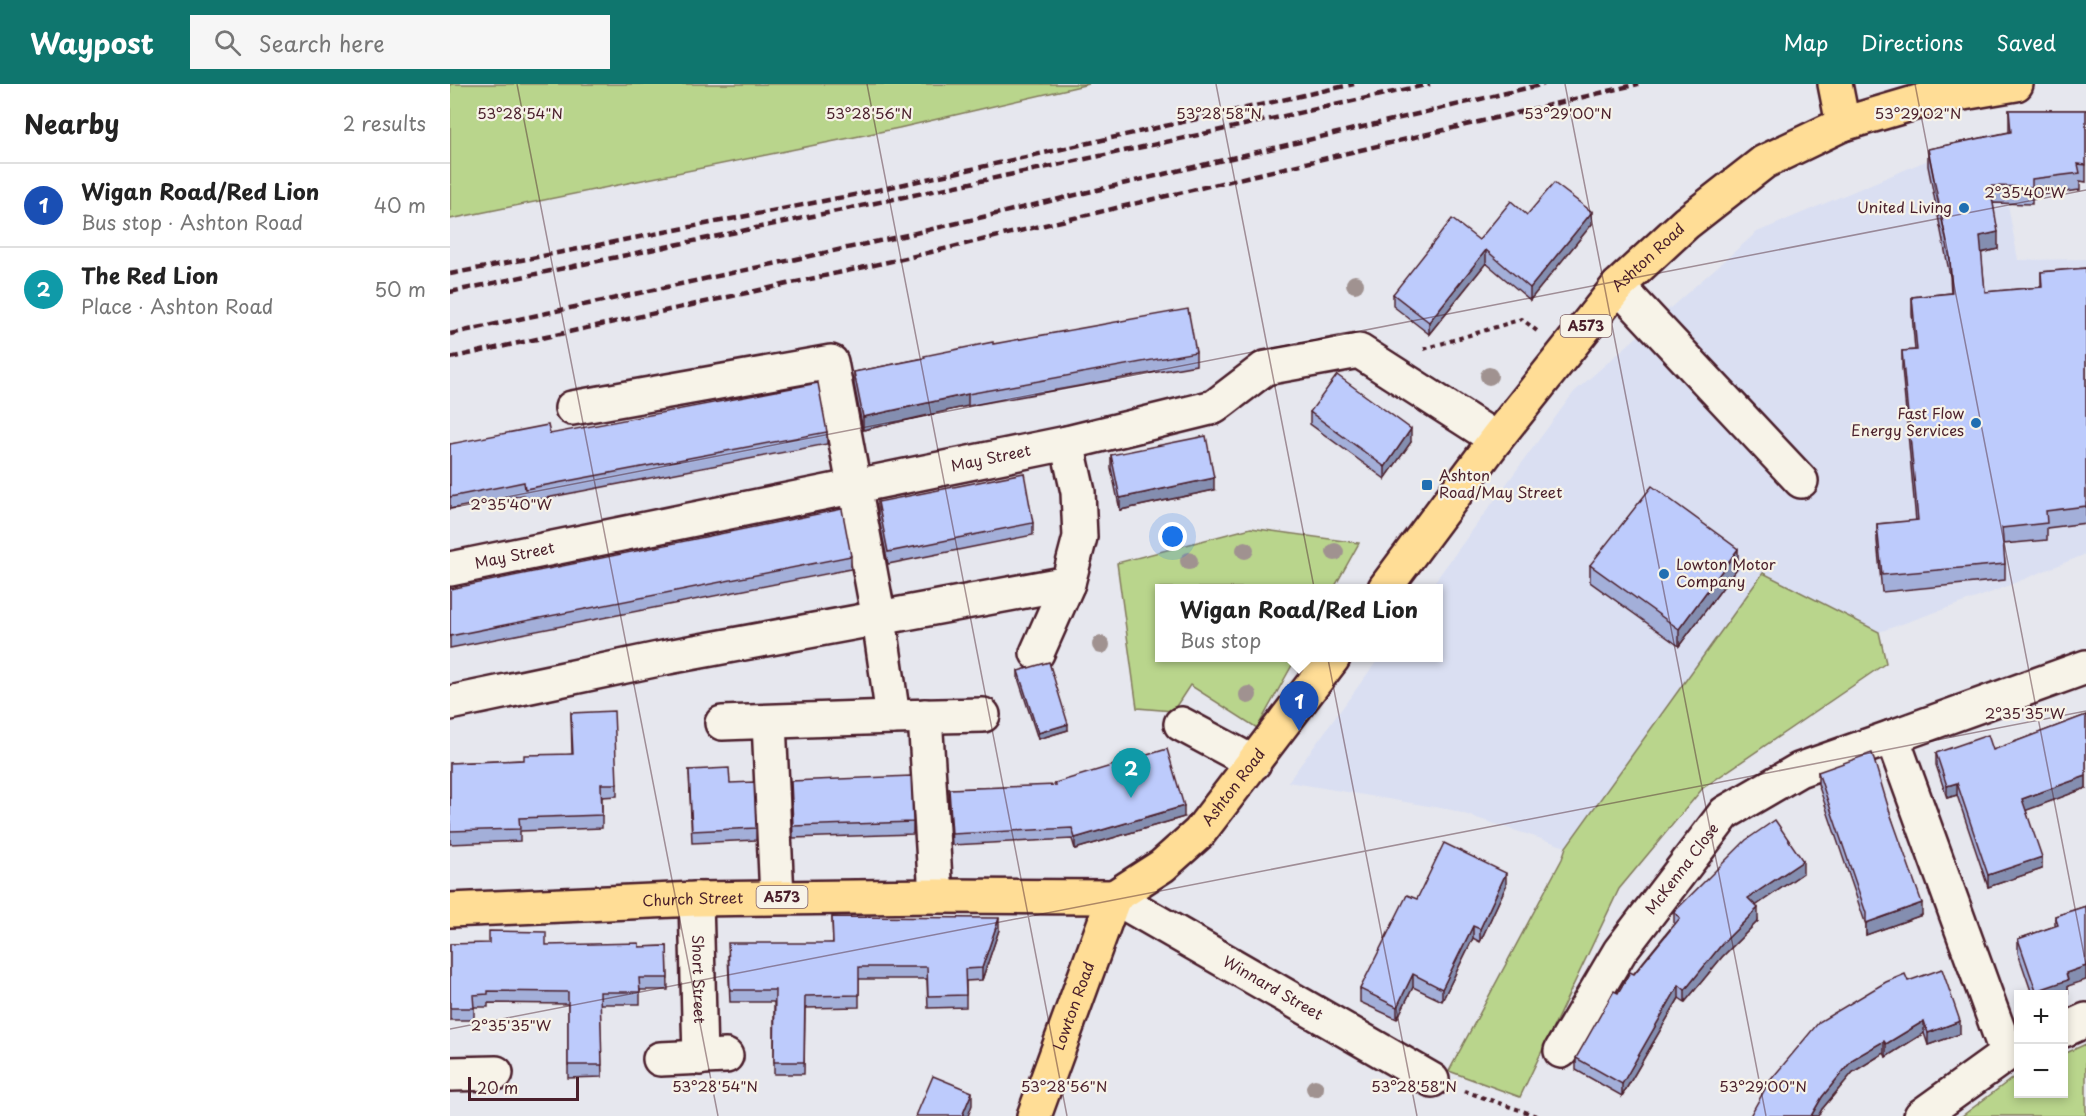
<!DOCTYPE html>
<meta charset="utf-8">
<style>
:root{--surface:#fff;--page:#f6f6f6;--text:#222;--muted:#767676;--line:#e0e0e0;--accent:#0f766e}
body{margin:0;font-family:"Playpen Sans",sans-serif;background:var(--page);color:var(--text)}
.controls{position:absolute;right:18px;bottom:18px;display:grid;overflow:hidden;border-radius:0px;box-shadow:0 3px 9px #0003}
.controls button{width:54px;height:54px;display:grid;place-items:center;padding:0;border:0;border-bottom:2px solid var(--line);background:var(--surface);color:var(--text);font:30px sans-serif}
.scale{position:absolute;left:18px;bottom:15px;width:111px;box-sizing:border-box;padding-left:6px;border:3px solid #4a1f2b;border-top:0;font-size:16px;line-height:21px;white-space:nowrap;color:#4a1f2b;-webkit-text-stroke:4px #f7f3e8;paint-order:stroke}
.you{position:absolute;left:723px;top:453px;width:21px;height:21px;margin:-15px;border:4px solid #fff;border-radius:50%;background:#1a73e8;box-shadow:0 0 0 9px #1a73e833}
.badge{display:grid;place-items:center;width:39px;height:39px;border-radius:50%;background:var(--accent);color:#fff;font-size:20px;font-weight:700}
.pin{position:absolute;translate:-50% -50px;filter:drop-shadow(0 2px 3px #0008)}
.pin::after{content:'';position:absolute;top:32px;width:21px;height:18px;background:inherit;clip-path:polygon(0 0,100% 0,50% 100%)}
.popup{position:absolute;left:705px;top:500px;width:288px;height:78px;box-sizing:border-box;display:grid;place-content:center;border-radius:0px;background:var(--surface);filter:drop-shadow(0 2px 4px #0005);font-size:20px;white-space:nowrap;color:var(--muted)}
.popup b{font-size:22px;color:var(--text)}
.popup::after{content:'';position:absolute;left:50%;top:100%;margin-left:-12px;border:12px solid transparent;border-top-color:var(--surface)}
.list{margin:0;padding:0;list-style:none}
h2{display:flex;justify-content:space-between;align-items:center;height:78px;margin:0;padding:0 24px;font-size:26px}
h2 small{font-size:20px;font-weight:400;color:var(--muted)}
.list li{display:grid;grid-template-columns:39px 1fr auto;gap:18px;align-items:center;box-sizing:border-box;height:84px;padding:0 24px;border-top:2px solid var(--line)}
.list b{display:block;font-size:22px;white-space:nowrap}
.list p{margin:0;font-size:20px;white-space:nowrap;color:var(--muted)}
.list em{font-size:20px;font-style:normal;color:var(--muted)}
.icon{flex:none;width:33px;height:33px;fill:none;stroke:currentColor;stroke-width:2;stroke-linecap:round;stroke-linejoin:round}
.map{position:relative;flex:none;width:1636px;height:1032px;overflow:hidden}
header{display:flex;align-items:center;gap:36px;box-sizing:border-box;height:84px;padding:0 30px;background:var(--accent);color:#fff}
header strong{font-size:28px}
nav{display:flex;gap:33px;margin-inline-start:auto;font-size:21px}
.search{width:420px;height:54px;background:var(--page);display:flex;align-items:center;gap:15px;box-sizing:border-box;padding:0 21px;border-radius:0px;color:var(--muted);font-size:22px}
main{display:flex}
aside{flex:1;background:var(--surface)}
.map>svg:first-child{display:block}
</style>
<header>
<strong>Waypost</strong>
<div class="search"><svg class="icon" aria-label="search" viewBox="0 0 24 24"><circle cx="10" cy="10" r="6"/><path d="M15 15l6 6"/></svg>Search here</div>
<nav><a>Map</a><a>Directions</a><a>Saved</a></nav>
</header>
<main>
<aside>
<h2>Nearby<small>2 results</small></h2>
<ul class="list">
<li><span class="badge" style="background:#1a4fb4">1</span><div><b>Wigan Road/Red Lion</b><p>Bus stop · Ashton Road</p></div><em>40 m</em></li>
<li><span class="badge" style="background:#0f9aa8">2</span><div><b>The Red Lion</b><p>Place · Ashton Road</p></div><em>50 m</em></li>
</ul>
</aside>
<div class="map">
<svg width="1636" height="1032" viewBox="0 0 1636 1032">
<rect width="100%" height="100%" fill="#e6e7ee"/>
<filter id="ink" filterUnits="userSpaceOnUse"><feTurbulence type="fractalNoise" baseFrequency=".0167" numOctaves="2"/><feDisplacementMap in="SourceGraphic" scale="12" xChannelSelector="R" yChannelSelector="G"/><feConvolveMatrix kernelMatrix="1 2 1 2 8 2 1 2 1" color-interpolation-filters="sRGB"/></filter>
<g filter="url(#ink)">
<polygon fill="#dadff2" points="1545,48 1568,176 1636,175 1636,470 1540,509 1429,548 1313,489 1116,763 1002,726 838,698 929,574 988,574 988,504 980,504 1124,308 1307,148"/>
<g fill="#b9d58c" stroke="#827a5c" stroke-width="1.5">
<polygon points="0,0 639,0 449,44 0,135"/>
<polygon points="801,444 909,459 884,504 710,504 710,574 846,574 807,644 740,601 723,627 687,624 667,479"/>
<polygon points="1313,489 1429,548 1436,579 1253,704 1169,805 1070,1013 999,987 1112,775 1116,763"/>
<polygon points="1636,960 1636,1032 1512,1032 1568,990 1568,1010 1614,1010 1614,970"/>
</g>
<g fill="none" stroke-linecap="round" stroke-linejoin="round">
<defs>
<g id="minor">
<polyline points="1168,202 1351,397"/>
<polyline points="122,324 381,278 429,535 443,633 533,631"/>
<path id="s1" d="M0,485l617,-126 147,-36 51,-39 94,-17 137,88"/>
<polyline points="587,569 618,499"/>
<polyline points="0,619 218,573 618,499 630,453 628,408 617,359"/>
<polyline points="475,632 486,812"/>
<polyline points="319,638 327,813"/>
<polyline points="272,639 443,633"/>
<polyline points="731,640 804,679"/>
<polyline points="1442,653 1636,583"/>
<path id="s2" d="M664,813l318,183"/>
<path id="s3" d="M246,815l4,159"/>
<polyline points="1614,946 1636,936"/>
<path id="s4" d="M1111,967l59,-100 105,-138 74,-43 93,-33 115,317"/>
<polyline points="210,975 276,972"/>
<polyline points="0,990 46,989"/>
<polyline points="1471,1032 1557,970 1568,965"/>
</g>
<g id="major">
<polyline points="1385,0 1393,40"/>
<path id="s5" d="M935,504l111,-149 122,-153 68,-63 78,-61 79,-38 85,-25 88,-15"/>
<path id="s6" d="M664,813l48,-31 37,-33 134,-175"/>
<path id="s7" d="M0,826l246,-11 240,-3 178,1"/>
<path id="s8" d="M584,1032l80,-219"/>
</g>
</defs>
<use href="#minor" stroke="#4a1f2b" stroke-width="38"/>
<use href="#major" stroke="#4a1f2b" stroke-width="38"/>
<g stroke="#4a1f2b" stroke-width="4" stroke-dasharray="4.5 4.5" stroke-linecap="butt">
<polyline points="974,265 1072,235 1087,247"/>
<polyline points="1014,1007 1087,1032"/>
</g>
<use href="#minor" stroke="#f7f3e8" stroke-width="33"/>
<use href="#major" stroke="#ffdd96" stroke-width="33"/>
<g stroke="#4a1f2b" stroke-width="4.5" stroke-dasharray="9 4.5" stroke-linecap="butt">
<polyline points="0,190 414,109 904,0"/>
<polyline points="0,208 707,60 980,0"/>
<polyline points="0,250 457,151 1094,0"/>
<polyline points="0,274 456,174 1188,0"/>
</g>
</g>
<g fill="#a09290">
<circle cx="905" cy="200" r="9"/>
<circle cx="1039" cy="292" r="9"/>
<circle cx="795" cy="466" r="9"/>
<circle cx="885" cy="468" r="9"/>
<circle cx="739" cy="477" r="9"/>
<circle cx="651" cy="561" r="9"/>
<circle cx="798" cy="611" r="9"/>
<circle cx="865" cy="1004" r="9"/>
</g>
<g fill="#a3afd9" stroke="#4a1f2b" stroke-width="1.5">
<polygon points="1559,26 1636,26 1636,98 1630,97 1630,106 1582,112 1582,120 1543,119 1548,165 1531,169 1535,208 1591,203 1591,188 1636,184 1636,439 1597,444 1597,456 1553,460 1555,480 1555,496 1432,508 1427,457 1427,440 1466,437 1452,284 1452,267 1465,266 1462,230 1462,213 1501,209 1500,192 1478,82 1478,65 1559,48"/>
<polygon points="1077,131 1142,140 1080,216 1036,179 979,250 943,222 943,210 1029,156"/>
<polygon points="543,260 746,268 746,281 518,322 413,346 404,300 404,288"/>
<polygon points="860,328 961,358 935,395 860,340"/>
<polygon points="377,348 377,360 75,418 74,411 0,425 0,360 100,350"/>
<polygon points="661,371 764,406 670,426 661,384"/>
<polygon points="428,418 583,439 583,451 438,480 428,430"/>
<polygon points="401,472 401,485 0,564 0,505"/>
<polygon points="1140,481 1288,483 1229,562 1140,498"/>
<polygon points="568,587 618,646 588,655 568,594"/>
<polygon points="121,629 167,700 167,712 152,713 152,744 70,747 70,757 0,760 0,679 74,676 122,670"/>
<polygon points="1636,631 1636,704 1576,726 1592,785 1538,803 1507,711 1497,714 1486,681 1486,669 1543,666"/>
<polygon points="239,686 280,699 306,744 306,756 242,759"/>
<polygon points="1368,688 1440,729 1472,831 1416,851 1416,841 1368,700"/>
<polygon points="341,697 463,738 463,750 343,754"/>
<polygon points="605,699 734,733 625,765 622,755 502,761 499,705 605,702"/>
<polygon points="1353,789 1305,822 1308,837 1272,873 1235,918 1229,914 1172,1012 1126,986 1126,974 1168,909 1224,840 1224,828"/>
<polygon points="1056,802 1030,858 1023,854 992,917 963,903 947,935 910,918 910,905 967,815"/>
<polygon points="1636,822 1618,902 1618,909 1614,911 1582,910 1568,869 1568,855 1605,842 1605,832"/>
<polygon points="382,833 549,846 532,896 516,897 516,923 478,924 477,895 409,895 409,923 355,924 354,990 324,990 324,918 280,918 278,871 383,859"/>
<polygon points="0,860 189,863 217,862 218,906 190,906 190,920 150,920 152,993 118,994 118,920 38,919 38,923 24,923 24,936 0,936"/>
<polygon points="1458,897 1510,950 1478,961 1474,949 1436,973 1434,969 1403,988 1372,1025 1368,1032 1300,1032"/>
</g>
<g fill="#848eb0" stroke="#4a1f2b" stroke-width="1.5">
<polygon points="1142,128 1142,140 1080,216 1080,204"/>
<polygon points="1548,148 1548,165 1530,169 1530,152"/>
<polygon points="1036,166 1036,179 979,250 979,238"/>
<polygon points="518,310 518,322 413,346 413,333"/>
<polygon points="961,345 961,358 935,395 935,383"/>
<polygon points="764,394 764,406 670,426 670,414"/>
<polygon points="1288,465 1288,483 1229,562 1229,545"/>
<polygon points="618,640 618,646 588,655 588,649"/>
<polygon points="1636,692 1636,704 1572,728 1572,715"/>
<polygon points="1507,699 1507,711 1497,714 1497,702"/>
<polygon points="734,722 734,733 625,765 625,754"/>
<polygon points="1592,773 1592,785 1538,803 1538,791"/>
<polygon points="1353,777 1353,789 1298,827 1298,814"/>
<polygon points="1056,789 1056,802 1030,858 1030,845"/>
<polygon points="1472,819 1472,831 1416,851 1416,839"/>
<polygon points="1308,824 1308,837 1272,873 1235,918 1235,906 1272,860"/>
<polygon points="549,834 549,846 532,896 532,884"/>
<polygon points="1023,842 1023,854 992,917 992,905"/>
<polygon points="1636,882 1636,896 1618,902 1618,909 1614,911 1586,910 1586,907 1616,889"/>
<polygon points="963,890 963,903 947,935 947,923"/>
<polygon points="1229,901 1229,914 1172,1012 1172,1000"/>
<polygon points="1474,937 1474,949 1436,973 1436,960"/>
<polygon points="1510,937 1510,950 1478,961 1478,949"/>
<polygon points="1434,957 1434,969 1403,988 1372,1025 1368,1032 1361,1032 1372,1013 1403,975"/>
<polygon points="522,1008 522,1021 518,1032 512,1032"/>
</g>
<g fill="#bdcbfc" stroke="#4a1f2b" stroke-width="1.5">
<polygon points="1559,26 1636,26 1636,81 1628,80 1630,89 1582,95 1582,103 1540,102 1548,148 1530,152 1535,208 1592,203 1591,188 1636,184 1636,422 1596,427 1597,439 1552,444 1555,480 1432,491 1427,440 1468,436 1452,267 1467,266 1462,213 1502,209 1500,175 1478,65 1561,48"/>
<polygon points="1104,99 1142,128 1080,204 1036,166 979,238 943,210 1002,135 1029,156 1061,117 1077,131"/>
<polygon points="738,225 746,268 518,310 413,333 404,288 475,274 474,272 543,258 543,260"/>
<polygon points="887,291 961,345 935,383 860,328"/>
<polygon points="368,299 377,348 75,405 74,398 0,413 0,360 98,341 100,350"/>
<polygon points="756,352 764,394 670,414 661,371"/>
<polygon points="574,389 583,439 438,468 428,418"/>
<polygon points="1202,402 1288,465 1229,545 1140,481"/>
<polygon points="392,425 401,472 0,552 0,505"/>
<polygon points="599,578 618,640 588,649 568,587"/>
<polygon points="164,627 167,700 151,700 152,731 69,734 70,745 0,747 0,679 74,676 74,671 123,670 121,629"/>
<polygon points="1636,631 1636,692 1572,715 1592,773 1538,791 1507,699 1497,702 1486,669 1538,651 1543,666"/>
<polygon points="717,665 734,722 625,754 622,744 502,750 499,705 606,701 605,699"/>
<polygon points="1422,669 1440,729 1472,819 1416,839 1416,829 1368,688"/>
<polygon points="279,684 280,699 304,698 306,744 242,747 239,686"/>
<polygon points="461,692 463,738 343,742 341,697"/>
<polygon points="1325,736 1353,777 1298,814 1308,824 1272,860 1235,906 1229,901 1172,1000 1126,974 1164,907 1168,909 1180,888 1184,890 1230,834 1224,828 1296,756"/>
<polygon points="994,759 1056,789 1030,845 1023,842 992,905 963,890 947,923 910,905 957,811 967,815"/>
<polygon points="1636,822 1636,882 1616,889 1618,896 1586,907 1568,855 1608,841 1605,832"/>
<polygon points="382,833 549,834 532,884 515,885 516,911 478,912 477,883 409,883 409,911 355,912 354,978 324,978 325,906 280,906 278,859 383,859"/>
<polygon points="39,847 96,848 96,861 189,859 189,863 217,862 218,894 189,894 190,908 150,908 152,981 118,981 118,908 38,907 38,910 23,911 24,924 0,924 0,860 39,859"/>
<polygon points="1492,885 1510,937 1478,949 1474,937 1436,960 1434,957 1403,975 1372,1013 1361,1032 1300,1032 1319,998 1369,938 1436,898 1455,890 1458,897"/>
<polygon points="483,992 522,1008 512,1032 466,1032"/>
</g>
</g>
<path fill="none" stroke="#4a1f2b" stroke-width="1.5" stroke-opacity="0.45" d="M67,0l201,1032M417,0l200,1032M766,0l201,1032M1115,0l201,1032M1465,0l171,881M0,424l1636,-318M0,945l1636,-318"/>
<g fill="#1f6fb2" stroke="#f7f3e8" stroke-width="2">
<circle cx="1514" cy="124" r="6"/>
<circle cx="1526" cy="339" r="6"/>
<rect x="971" y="395" width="12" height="12" rx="3"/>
<circle cx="1214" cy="490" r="6"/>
</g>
<g text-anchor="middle" stroke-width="4.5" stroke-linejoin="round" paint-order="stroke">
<g fill="#f7f3e8" stroke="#7e5f64" stroke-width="1.5">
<rect x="1110.5" y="231" width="51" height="22" rx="4.5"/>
<rect x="306.5" y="802" width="51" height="22" rx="4.5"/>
</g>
<g font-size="14" font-weight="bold" fill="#4a1f2b">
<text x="1136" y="247">A573</text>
<text x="332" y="818">A573</text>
</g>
<g font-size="15" fill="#4a1f2b" stroke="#f7f3e8" text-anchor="end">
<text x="1502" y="129">United Living</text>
<text x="1514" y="335">Fast Flow<tspan x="1514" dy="17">Energy Services</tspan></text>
<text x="989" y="397" text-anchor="start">Ashton<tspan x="989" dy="17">Road/May Street</tspan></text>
<text x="1226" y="486" text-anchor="start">Lowton Motor<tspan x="1226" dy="17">Company</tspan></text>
</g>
<g font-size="15" fill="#4a1f2b" stroke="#f7f3e8">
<text dy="5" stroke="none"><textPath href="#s5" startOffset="423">Ashton Road</textPath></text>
<text dy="5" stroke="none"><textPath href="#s1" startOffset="552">May Street</textPath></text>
<text dy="5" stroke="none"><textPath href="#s1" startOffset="66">May Street</textPath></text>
<text dy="5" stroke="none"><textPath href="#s6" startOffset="164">Ashton Road</textPath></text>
<text dy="5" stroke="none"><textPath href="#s4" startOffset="219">McKenna Close</textPath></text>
<text dy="5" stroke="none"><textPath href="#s7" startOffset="243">Church Street</textPath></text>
<text dy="5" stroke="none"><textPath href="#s3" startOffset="80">Short Street</textPath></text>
<text dy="5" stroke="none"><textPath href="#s2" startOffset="183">Winnard Street</textPath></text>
<text dy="5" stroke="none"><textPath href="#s8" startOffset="117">Lowton Road</textPath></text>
</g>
</g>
<g font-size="15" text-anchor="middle" fill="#4a1f2b" stroke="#f7f3e8" stroke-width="4.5" stroke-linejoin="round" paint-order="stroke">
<text x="70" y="35">53°28'54"N</text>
<text x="419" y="35">53°28'56"N</text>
<text x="769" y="35">53°28'58"N</text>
<text x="1118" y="35">53°29'00"N</text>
<text x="1468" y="35">53°29'02"N</text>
<text x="1575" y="114">2°35'40"W</text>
<text x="61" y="426">2°35'40"W</text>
<text x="1575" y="635">2°35'35"W</text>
<text x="61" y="947">2°35'35"W</text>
<text x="265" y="1008">53°28'54"N</text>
<text x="614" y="1008">53°28'56"N</text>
<text x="964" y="1008">53°28'58"N</text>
<text x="1313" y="1008">53°29'00"N</text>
</g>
</svg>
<div class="controls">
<button>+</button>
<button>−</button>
</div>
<div class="scale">20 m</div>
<div class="you"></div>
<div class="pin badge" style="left:849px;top:647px;background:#1a4fb4">1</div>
<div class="popup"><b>Wigan Road/Red Lion</b>Bus stop</div>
<div class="pin badge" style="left:681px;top:714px;background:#0f9aa8">2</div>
</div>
</main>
